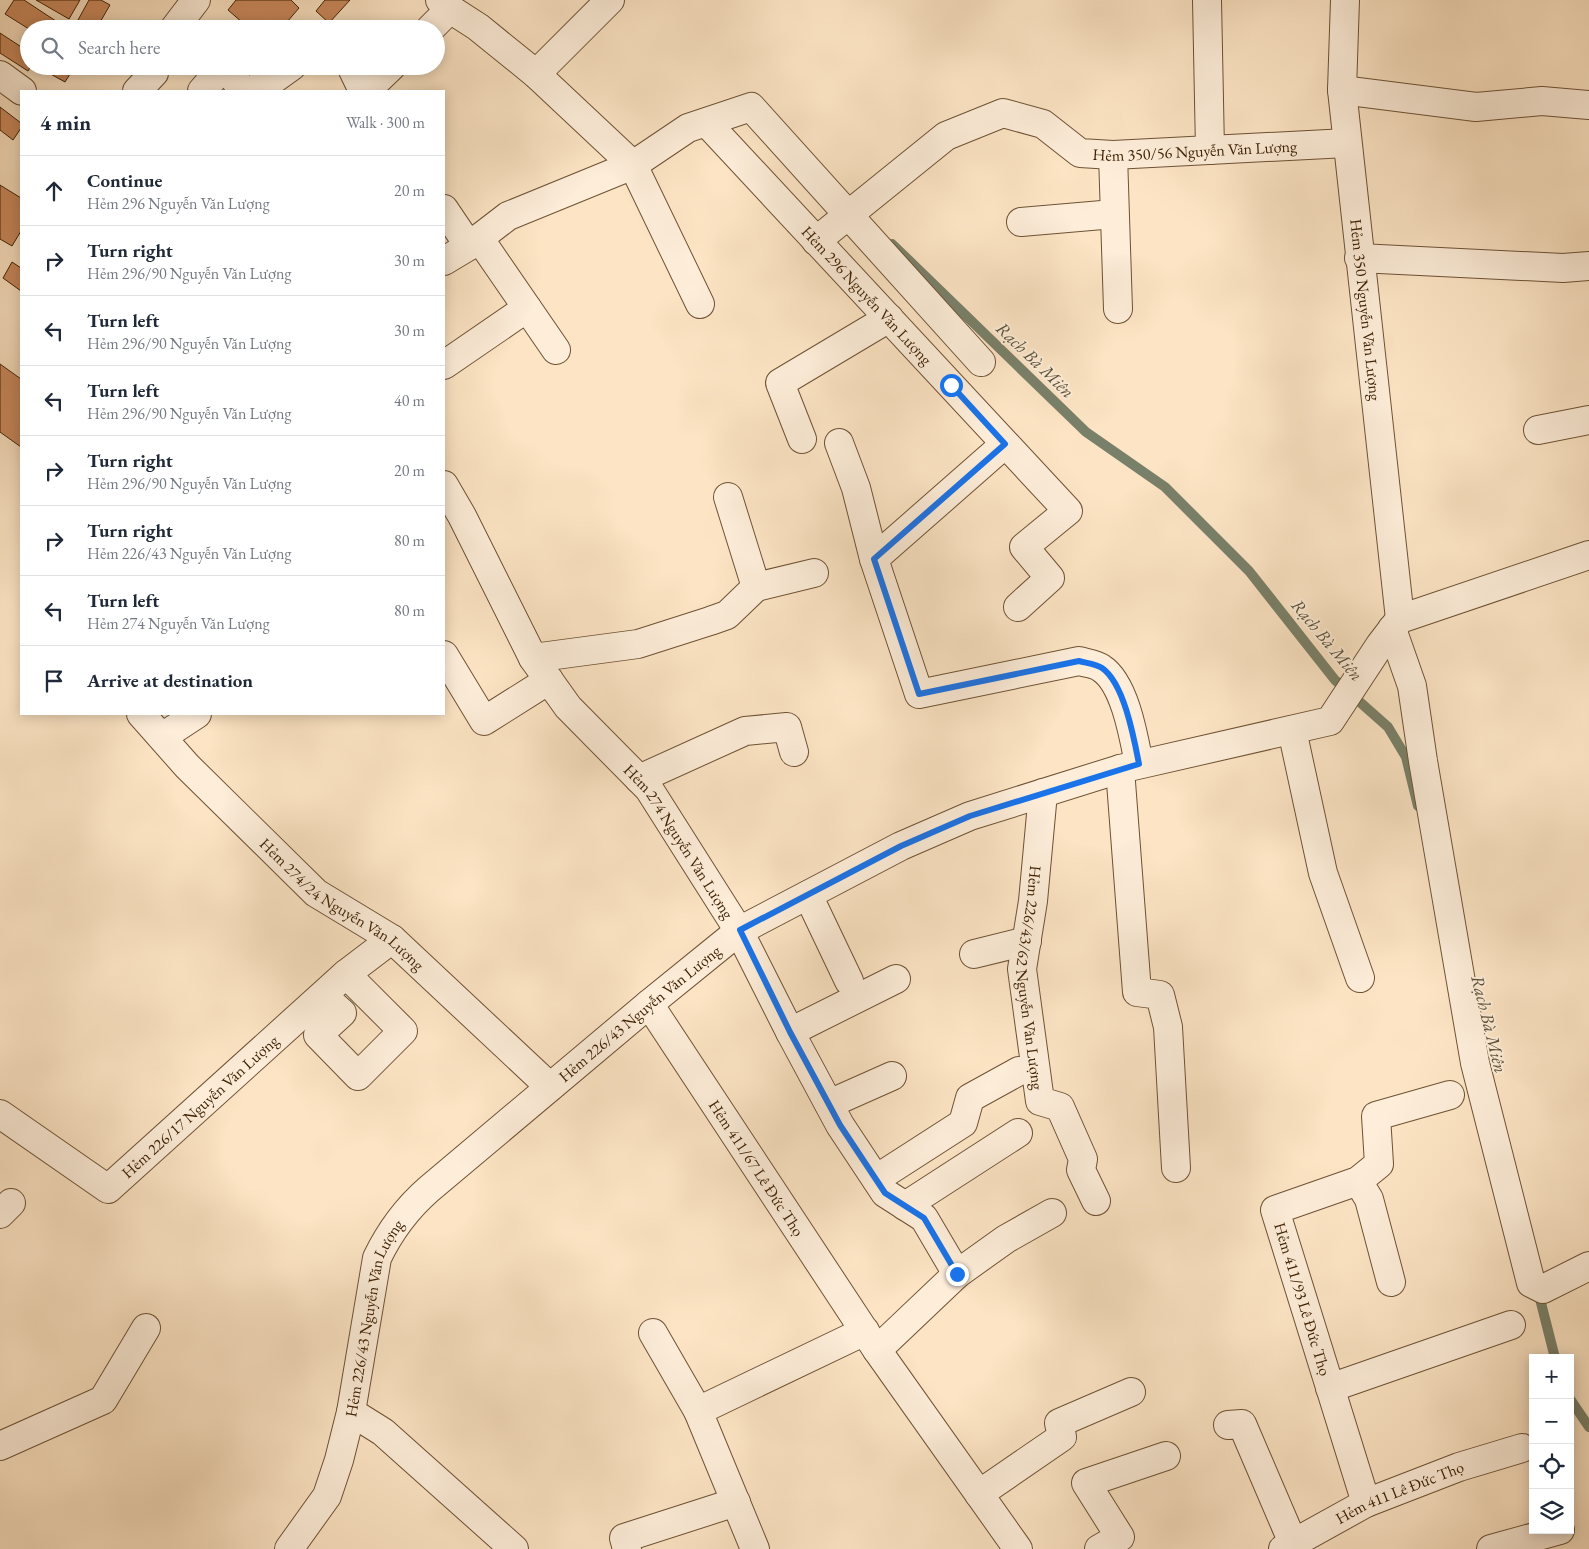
<!DOCTYPE html>
<meta charset="utf-8">
<style>
:root{--surface:#fff;--page:#f6f6f7;--text:#1f2937;--muted:#747a83;--line:#e0e1e3}
body{margin:0;font-family:"EB Garamond",serif;background:var(--page);color:var(--text)}
.controls{position:absolute;right:15px;bottom:15px;display:grid;overflow:hidden;border-radius:0px;box-shadow:0 2px 12px #0003}
.controls button{width:45px;height:45px;display:grid;place-items:center;padding:0;border:0;border-bottom:1px solid var(--line);background:var(--surface);color:var(--text);font:25px sans-serif}
.stop{position:absolute;width:15px;height:15px;margin:-11px;border:4px solid #1a73e8;border-radius:50%;background:#fff}
.stop.end{background:#1a73e8;border-color:#fff;box-shadow:0 1px 5px #0008}
.list{margin:0;padding:0;list-style:none}
h2{display:flex;justify-content:space-between;align-items:center;height:65px;margin:0;padding:0 20px;font-size:21px}
h2 small{font-size:16px;font-weight:400;color:var(--muted)}
.list li{display:grid;grid-template-columns:32px 1fr auto;gap:15px;align-items:center;box-sizing:border-box;height:70px;padding:0 20px;border-top:1px solid var(--line)}
.list b{display:block;font-size:19px;white-space:nowrap}
.list p{margin:0;font-size:16px;white-space:nowrap;color:var(--muted)}
.list em{font-size:16px;font-style:normal;color:var(--muted)}
.icon{flex:none;width:28px;height:28px;fill:none;stroke:currentColor;stroke-width:2;stroke-linecap:round;stroke-linejoin:round}
.map{position:relative;flex:none;width:1589px;height:1549px;overflow:hidden}
.search{position:absolute;background:var(--surface);box-shadow:0 2px 12px #0003;left:20px;top:20px;width:425px;height:55px;display:flex;align-items:center;gap:12px;box-sizing:border-box;padding:0 18px;border-radius:28px;color:var(--muted);font-size:19px}
.panel{position:absolute;background:var(--surface);box-shadow:0 2px 12px #0003;left:20px;top:90px;width:425px;height:625px;border-radius:0px}
.map>svg:first-child{display:block}
</style>
<div class="map">
<svg width="1589" height="1549" viewBox="0 0 1589 1549">
<rect width="100%" height="100%" fill="#fce4c4"/>
<filter id="stains"><feTurbulence type="fractalNoise" baseFrequency=".004" numOctaves="4"/><feColorMatrix values="0 0 0 0 .2 0 0 0 0 .09 0 0 0 0 .02 0 0 0 .5 -.17"/></filter>
<radialGradient id="worn" r=".72"><stop offset=".6" stop-color="#630" stop-opacity="0"/><stop offset="1" stop-color="#630" stop-opacity=".3"/></radialGradient>
<g fill="none" stroke-linecap="round" stroke-linejoin="round">
<g stroke="#798069" stroke-width="10">
<polyline points="892,244 1086,432 1165,487 1249,571 1335,680 1388,727 1406,757 1418,806"/>
<polyline points="1538,1291 1555,1358"/>
<polyline points="1570,1399 1589,1427"/>
</g>
</g>
<g fill="#cb8a5e" stroke="#3e2204">
<polygon points="14,0 24,0 68,29 29,29 5,14"/>
<polygon points="36,0 80,0 69,19"/>
<polygon points="89,0 101,0 110,5 96,29 73,29"/>
<polygon points="236,0 291,0 299,8 281,29 272,29 267,24 262,29 250,29 228,10"/>
<polygon points="325,0 350,0 329,23 316,11"/>
<polygon points="0,33 29,52 29,66 31,66 28,71 0,53"/>
<polygon points="51,66 75,66 65,82 47,72"/>
<polygon points="0,107 21,123 21,128 13,140 0,130"/>
<polygon points="0,185 21,198 21,231 12,246 0,239"/>
<polygon points="12,262 21,268 21,291 3,278"/>
<polygon points="0,364 21,379 21,447 0,432"/>
</g>
<g fill="none" stroke-linecap="round" stroke-linejoin="round">
<defs>
<g id="minor">
<polyline points="440,0 450,9 478,27 536,74 633,165 688,128 751,107 981,362"/>
<polyline points="1207,0 1210,150"/>
<path id="s1" d="M1345,0l-3,90 58,529"/>
<polyline points="174,29 196,0"/>
<polyline points="430,29 450,9"/>
<polyline points="351,66 363,91"/>
<polyline points="536,74 610,0"/>
<polyline points="0,75 22,91"/>
<polyline points="1342,90 1476,107 1542,101 1589,105"/>
<polyline points="137,91 154,73 153,66"/>
<polyline points="202,91 221,69 229,71 240,87 249,91 271,81 292,66"/>
<polyline points="366,91 392,66"/>
<path id="s2" d="M707,123l361,388 -44,36 26,31 -32,29"/>
<polyline points="1113,155 1118,309"/>
<polyline points="444,209 469,246"/>
<polyline points="1021,222 1114,214"/>
<polyline points="479,238 556,350"/>
<path id="s3" d="M816,241l130,-105 57,-23 40,11 37,29 33,2 234,-12"/>
<polyline points="1359,258 1563,268 1589,266"/>
<polyline points="444,261 469,246 508,216 633,165 700,304"/>
<polyline points="444,365 527,308"/>
<polyline points="1538,430 1589,420"/>
<polyline points="802,439 780,383 889,318"/>
<polyline points="839,443 856,488 874,559"/>
<path d="M1005,444l-131,115 45,135 160,-33c7,2 17,3 22,7 24,15 33,70 38,96"/>
<path id="s4" d="M444,485l18,31 71,142 35,49 81,82 90,142 51,101 50,93 45,68 39,25 33,56"/>
<polyline points="756,587 814,573"/>
<polyline points="1392,629 1412,686 1423,761 1475,1063 1531,1283 1543,1289 1589,1266"/>
<polyline points="444,655 484,721 549,680"/>
<polyline points="533,658 638,644 710,621 727,615 756,587 728,497"/>
<path id="s5" d="M141,714l46,52 129,127 76,46 158,148"/>
<polyline points="1292,730 1323,873 1360,978"/>
<polyline points="162,737 197,714"/>
<polyline points="1120,769 1137,992 1160,995 1168,1027 1176,1168"/>
<polyline points="639,779 745,731 787,727 794,752"/>
<path id="s6" d="M1043,793l-10,108 -11,68 18,132 20,6 23,52 -2,11 15,31"/>
<polyline points="808,895 849,981"/>
<polyline points="974,954 1027,941"/>
<polyline points="323,996 342,1013 318,1035 358,1076 403,1031 346,974"/>
<path id="s7" d="M649,1004l228,346 141,199"/>
<polyline points="790,1032 896,979"/>
<polyline points="829,1104 892,1076"/>
<path id="s8" d="M0,1114l108,75 238,-215 46,-35"/>
<polyline points="876,1179 963,1123 970,1098 1019,1071"/>
<polyline points="1358,1181 1369,1199 1391,1282"/>
<polyline points="905,1206 1018,1133"/>
<polyline points="0,1214 11,1203"/>
<polyline points="653,1333 698,1411 755,1549"/>
<polyline points="877,1350 957,1274 1006,1239 1052,1213"/>
<polyline points="1330,1388 1511,1325"/>
<polyline points="698,1411 865,1331"/>
<polyline points="351,1412 383,1432 514,1549"/>
<polyline points="1228,1425 1242,1424 1293,1543"/>
<polyline points="0,1446 103,1400 146,1328"/>
<polyline points="979,1494 1062,1437 1059,1423 1131,1392"/>
<polyline points="1366,1503 1275,1210 1358,1181 1379,1164 1376,1116 1450,1095"/>
<path id="s9" d="M289,1549l38,-53 12,-36 12,-48 26,-154c13,-27 29,-49 52,-69l220,-185 90,-73 162,-85 69,-30 150,-47 210,-48 50,-76 20,-26 189,-64"/>
<polyline points="627,1549 624,1538 736,1502"/>
<polyline points="1099,1549 1120,1537 1086,1483 1166,1456"/>
<path id="s10" d="M1283,1549l83,-46 93,-36 63,-19"/>
<polyline points="1491,1549 1560,1530"/>
</g>
</defs>
<use href="#minor" stroke="#6e5234" stroke-width="30"/>
<use href="#minor" stroke="#fdedd9" stroke-width="28"/>
</g>
<g fill="none" stroke-linecap="round" stroke-linejoin="round">
<path stroke="#1a73e8" stroke-width="6" d="M951,385l54,59 -131,115 45,135 160,-33c7,2 17,3 23,7 22,15 32,70 37,96l-169,52 -69,30 -161,84 50,102 50,93 45,68 39,25 33,56"/>
</g>
<g text-anchor="middle" stroke-width="4" stroke-linejoin="round" paint-order="stroke">
<g font-size="16" fill="#3e2204" stroke="#fdedd9">
<text dy="6" stroke="none"><textPath href="#s3" startOffset="432">Hẻm 350/56 Nguyễn Văn Lượng</textPath></text>
<text dy="6" stroke="none"><textPath href="#s2" startOffset="235">Hẻm 296 Nguyễn Văn Lượng</textPath></text>
<text dy="6" stroke="none"><textPath href="#s1" startOffset="311">Hẻm 350 Nguyễn Văn Lượng</textPath></text>
<text dy="6" stroke="none"><textPath href="#s4" startOffset="430">Hẻm 274 Nguyễn Văn Lượng</textPath></text>
<text dy="6" stroke="none"><textPath href="#s5" startOffset="278">Hẻm 274/24 Nguyễn Văn Lượng</textPath></text>
<text dy="6" stroke="none"><textPath href="#s6" startOffset="186">Hẻm 226/43/62 Nguyễn Văn Lượng</textPath></text>
<text dy="6" stroke="none"><textPath href="#s9" startOffset="670">Hẻm 226/43 Nguyễn Văn Lượng</textPath></text>
<text dy="6" stroke="none"><textPath href="#s8" startOffset="255">Hẻm 226/17 Nguyễn Văn Lượng</textPath></text>
<text dy="6" stroke="none"><textPath href="#s7" startOffset="196">Hẻm 411/67 Lê Đức Thọ</textPath></text>
<text transform="translate(1303 1299) rotate(73)" y="6">Hẻm 411/93 Lê Đức Thọ</text>
<text dy="6" stroke="none"><textPath href="#s9" startOffset="250">Hẻm 226/43 Nguyễn Văn Lượng</textPath></text>
<text dy="6" stroke="none"><textPath href="#s10" startOffset="130">Hẻm 411 Lê Đức Thọ</textPath></text>
</g>
<g font-size="18" font-style="italic" fill="#5c5137" stroke="#fdedd9">
<text transform="translate(1035 360) rotate(44)" y="6">Rạch Bà Miên</text>
<text transform="translate(1327 640) rotate(50)" y="6">Rạch Bà Miên</text>
<text transform="translate(1489 1024) rotate(76)" y="6">Rạch Bà Miên</text>
</g>
</g>
<rect width="100%" height="100%" filter="url(#stains)"/>
<rect width="100%" height="100%" fill="url(#worn)"/>
</svg>
<div class="controls">
<button>+</button>
<button>−</button>
<button><svg class="icon" aria-label="locate" viewBox="0 0 24 24"><circle cx="12" cy="12" r="6"/><path d="M12 2v4M12 18v4M2 12h4M18 12h4"/></svg></button>
<button><svg class="icon" aria-label="layers" viewBox="0 0 24 24"><path d="M12 4l9 5-9 5-9-5zM3 14l9 5 9-5"/></svg></button>
</div>
<div class="stop" style="left:951px;top:385px"></div>
<div class="stop end" style="left:957px;top:1274px"></div>
<div class="search"><svg class="icon" aria-label="search" viewBox="0 0 24 24"><circle cx="10" cy="10" r="6"/><path d="M15 15l6 6"/></svg>Search here</div>
<section class="panel">
<h2>4 min<small>Walk · 300 m</small></h2>
<ul class="list">
<li><svg class="icon" aria-label="ahead" viewBox="0 0 24 24"><path d="M12 20V5M6 11l6-6 6 6"/></svg><div><b>Continue</b><p>Hẻm 296 Nguyễn Văn Lượng</p></div><em>20 m</em></li>
<li><svg class="icon" aria-label="right" viewBox="0 0 24 24"><path d="M7 20v-9h11M14 6l5 5-5 5"/></svg><div><b>Turn right</b><p>Hẻm 296/90 Nguyễn Văn Lượng</p></div><em>30 m</em></li>
<li><svg class="icon" aria-label="left" viewBox="0 0 24 24"><path d="M17 20v-9H6M10 6l-5 5 5 5"/></svg><div><b>Turn left</b><p>Hẻm 296/90 Nguyễn Văn Lượng</p></div><em>30 m</em></li>
<li><svg class="icon" aria-label="left" viewBox="0 0 24 24"><path d="M17 20v-9H6M10 6l-5 5 5 5"/></svg><div><b>Turn left</b><p>Hẻm 296/90 Nguyễn Văn Lượng</p></div><em>40 m</em></li>
<li><svg class="icon" aria-label="right" viewBox="0 0 24 24"><path d="M7 20v-9h11M14 6l5 5-5 5"/></svg><div><b>Turn right</b><p>Hẻm 296/90 Nguyễn Văn Lượng</p></div><em>20 m</em></li>
<li><svg class="icon" aria-label="right" viewBox="0 0 24 24"><path d="M7 20v-9h11M14 6l5 5-5 5"/></svg><div><b>Turn right</b><p>Hẻm 226/43 Nguyễn Văn Lượng</p></div><em>80 m</em></li>
<li><svg class="icon" aria-label="left" viewBox="0 0 24 24"><path d="M17 20v-9H6M10 6l-5 5 5 5"/></svg><div><b>Turn left</b><p>Hẻm 274 Nguyễn Văn Lượng</p></div><em>80 m</em></li>
<li><svg class="icon" aria-label="arrive" viewBox="0 0 24 24"><path d="M6 21V4h12l-3 4 3 4H6"/></svg><div><b>Arrive at destination</b></div></li>
</ul>
</section>
</div>
